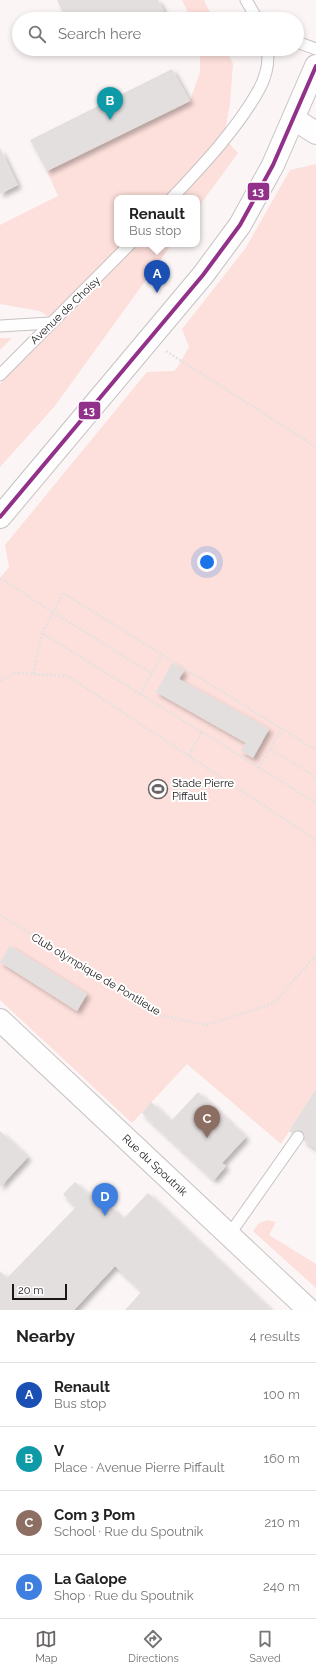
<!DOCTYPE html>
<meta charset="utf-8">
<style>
:root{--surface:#fff;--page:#f2f2f2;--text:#222;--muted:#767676;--line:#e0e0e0;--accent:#6a6565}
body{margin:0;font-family:Raleway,sans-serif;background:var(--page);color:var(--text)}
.scale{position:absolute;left:12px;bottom:10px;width:55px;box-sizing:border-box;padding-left:4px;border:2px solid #1c1717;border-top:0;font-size:11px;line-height:14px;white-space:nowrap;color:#1c1717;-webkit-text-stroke:3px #fff;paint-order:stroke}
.you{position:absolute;left:207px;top:562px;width:14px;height:14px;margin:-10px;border:3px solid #fff;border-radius:50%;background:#1a73e8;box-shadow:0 0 0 6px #1a73e833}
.badge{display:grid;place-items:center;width:26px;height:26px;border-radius:50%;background:var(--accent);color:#fff;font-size:13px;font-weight:700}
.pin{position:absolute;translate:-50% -33px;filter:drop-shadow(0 1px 2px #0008)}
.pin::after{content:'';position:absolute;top:21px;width:14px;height:12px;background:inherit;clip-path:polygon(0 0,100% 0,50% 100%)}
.popup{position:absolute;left:114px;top:195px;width:86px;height:52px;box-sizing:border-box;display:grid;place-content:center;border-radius:8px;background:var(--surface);filter:drop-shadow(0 1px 3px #0005);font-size:13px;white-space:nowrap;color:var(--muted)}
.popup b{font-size:15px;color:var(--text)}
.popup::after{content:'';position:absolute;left:50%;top:100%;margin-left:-8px;border:8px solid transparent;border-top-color:var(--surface)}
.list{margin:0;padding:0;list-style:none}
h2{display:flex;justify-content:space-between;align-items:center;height:52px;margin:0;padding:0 16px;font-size:17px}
h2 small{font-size:13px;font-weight:400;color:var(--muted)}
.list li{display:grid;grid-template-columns:26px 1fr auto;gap:12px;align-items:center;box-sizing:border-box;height:64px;padding:0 16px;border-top:1px solid var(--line)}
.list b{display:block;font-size:15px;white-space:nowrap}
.list p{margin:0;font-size:13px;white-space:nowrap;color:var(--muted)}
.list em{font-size:13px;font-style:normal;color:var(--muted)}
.icon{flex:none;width:22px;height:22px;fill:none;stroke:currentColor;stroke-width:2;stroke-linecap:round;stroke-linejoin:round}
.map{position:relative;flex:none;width:316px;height:1310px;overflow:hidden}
.search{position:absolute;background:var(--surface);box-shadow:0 2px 6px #0003;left:12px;right:12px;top:12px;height:44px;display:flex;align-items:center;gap:10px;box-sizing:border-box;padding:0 14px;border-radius:22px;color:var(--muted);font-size:15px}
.sheet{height:308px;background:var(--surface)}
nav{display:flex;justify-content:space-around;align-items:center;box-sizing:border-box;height:56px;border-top:1px solid var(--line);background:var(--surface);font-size:11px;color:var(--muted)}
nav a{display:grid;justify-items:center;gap:2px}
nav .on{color:var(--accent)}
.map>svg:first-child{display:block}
</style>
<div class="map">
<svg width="316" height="1310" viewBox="0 0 316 1310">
<defs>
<filter id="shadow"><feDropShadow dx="3.5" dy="3.5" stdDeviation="2" flood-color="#0004"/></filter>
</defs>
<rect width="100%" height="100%" fill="#fbf6f5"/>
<g fill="#fddfdb">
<polygon points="182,0 204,0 213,19 191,19"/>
<polygon points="200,49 226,49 233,64 230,103 224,138 238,153 197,209 197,198 117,198 117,244 172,244 54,407 0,467 0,384 56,322 40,311 0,304 0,225 58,196 47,171 190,101 200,72"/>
<polygon points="316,164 316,1089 281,1144 187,1064 132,1123 0,1000 0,578 9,567 5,545 147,372 174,371 177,368 189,347 182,329 245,249 290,170"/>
<polygon points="0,338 12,338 0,350"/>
<polygon points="268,1220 276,1222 269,1235 316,1264 316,1288 253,1231 259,1223"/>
</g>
<g fill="#e3dfde" filter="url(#shadow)">
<polygon points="57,0 158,0 164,11 147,19 66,19"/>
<polygon points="172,69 190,101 47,171 30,140"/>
<polygon points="0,148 18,185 0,194"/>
<polygon points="172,663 184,671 179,679 269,729 253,758 241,751 246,743 156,692"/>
<polygon points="10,946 87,994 77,1011 0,962"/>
<polygon points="316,1089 316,1149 304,1141 304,1134 302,1131 295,1131 292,1133 289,1131"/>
<polygon points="198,1092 246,1137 222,1163 226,1166 214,1180 142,1113 151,1102 171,1121"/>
<polygon points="0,1131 28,1157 0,1187"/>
<polygon points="75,1182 106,1212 111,1207 123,1219 148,1193 271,1310 125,1310 142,1291 115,1266 74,1310 0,1310 0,1271 7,1278 76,1207 63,1194"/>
</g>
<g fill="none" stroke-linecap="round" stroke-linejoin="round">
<defs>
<g id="lane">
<polyline points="246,0 257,19"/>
<polyline points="297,42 316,49"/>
<path d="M172,198c30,-32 64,-68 85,-105 8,-13 13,-30 10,-44"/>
<polyline points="0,326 50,323"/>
<polyline points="0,375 130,244"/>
<polyline points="229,1235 298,1137"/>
</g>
<g id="street">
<polyline points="294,119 316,133"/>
<polyline points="0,517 203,275 240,225 273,165 316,66"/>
<polyline points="0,1020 309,1310"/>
</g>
</defs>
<use href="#lane" stroke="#c7c3c2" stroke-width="13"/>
<use href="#street" stroke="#c7c3c2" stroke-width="24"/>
<g stroke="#e4e2e1" stroke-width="2.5" stroke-dasharray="2 2" stroke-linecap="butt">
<polyline points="166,351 316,447"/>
<polyline points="0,578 53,612 42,633 316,803"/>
<polyline points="33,674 42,633"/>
<polyline points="152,674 53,612 63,593 316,750"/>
<polyline points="0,681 16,673 68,676 316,840"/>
<polyline points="140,694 162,655"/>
<polyline points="270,749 316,777"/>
<polyline points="189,755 202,732"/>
<polyline points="259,768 282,729"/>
<polyline points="0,915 159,1015 207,1025 274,1003 316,955"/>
</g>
<use href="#lane" stroke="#fefefe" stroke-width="11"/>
<use href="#street" stroke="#fefefe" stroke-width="22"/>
<defs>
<polyline id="bus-1" points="0,517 203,275 240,225 273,165 316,66"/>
</defs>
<use href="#bus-1" stroke="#fff" stroke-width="7"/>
<use href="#bus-1" stroke="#923189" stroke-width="4"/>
</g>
<defs>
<symbol id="stadium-ring" viewBox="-11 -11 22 22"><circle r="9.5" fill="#fff" stroke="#6a6565" stroke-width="1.5"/><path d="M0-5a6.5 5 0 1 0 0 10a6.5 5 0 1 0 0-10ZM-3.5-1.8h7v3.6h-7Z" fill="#6a6565"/></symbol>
</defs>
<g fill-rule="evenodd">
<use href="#stadium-ring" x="147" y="778" width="22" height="22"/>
</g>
<g text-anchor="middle" stroke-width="4" stroke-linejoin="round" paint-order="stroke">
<g font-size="11" fill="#1c1717" stroke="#fff">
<text transform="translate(65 310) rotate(-44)" y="4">Avenue de Choisy</text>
<text transform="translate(96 974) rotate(31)" y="4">Club olympique de Pontlieue</text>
<text transform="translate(155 1165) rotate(43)" y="4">Rue du Spoutnik</text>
</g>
<g font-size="11" fill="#1c1717" stroke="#fff" text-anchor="start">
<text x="172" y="787">Stade Pierre<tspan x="172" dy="13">Piffault</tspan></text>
</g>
</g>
<g stroke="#fff" stroke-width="1.5">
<rect x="247" y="182" width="23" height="19" rx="4" fill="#923189"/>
<rect x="78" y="401" width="23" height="19" rx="4" fill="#923189"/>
</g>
<g font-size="11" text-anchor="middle" font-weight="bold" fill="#fff">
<text x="258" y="196">13</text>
<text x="89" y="415">13</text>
</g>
</svg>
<div class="scale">20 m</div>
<div class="you"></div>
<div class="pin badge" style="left:157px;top:293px;background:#1a4fb4">A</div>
<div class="popup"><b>Renault</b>Bus stop</div>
<div class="pin badge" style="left:110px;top:120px;background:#0f9aa8">B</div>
<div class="pin badge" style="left:207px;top:1138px;background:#8d6e63">C</div>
<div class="pin badge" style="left:105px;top:1216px;background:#3f7fe0">D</div>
<div class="search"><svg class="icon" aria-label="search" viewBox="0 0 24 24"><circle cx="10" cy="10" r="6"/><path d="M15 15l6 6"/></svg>Search here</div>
</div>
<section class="sheet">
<h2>Nearby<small>4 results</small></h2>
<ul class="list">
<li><span class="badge" style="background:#1a4fb4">A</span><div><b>Renault</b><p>Bus stop</p></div><em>100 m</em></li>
<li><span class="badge" style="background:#0f9aa8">B</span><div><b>V</b><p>Place · Avenue Pierre Piffault</p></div><em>160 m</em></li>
<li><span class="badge" style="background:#8d6e63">C</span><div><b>Com 3 Pom</b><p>School · Rue du Spoutnik</p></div><em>210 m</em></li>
<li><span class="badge" style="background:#3f7fe0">D</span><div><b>La Galope</b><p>Shop · Rue du Spoutnik</p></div><em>240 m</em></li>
</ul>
</section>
<nav>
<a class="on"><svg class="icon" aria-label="map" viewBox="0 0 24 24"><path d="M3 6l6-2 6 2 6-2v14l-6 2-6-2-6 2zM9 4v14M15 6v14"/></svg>Map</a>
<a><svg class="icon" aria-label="directions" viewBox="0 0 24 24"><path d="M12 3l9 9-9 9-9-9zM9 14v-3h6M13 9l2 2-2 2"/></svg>Directions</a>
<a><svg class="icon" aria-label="saved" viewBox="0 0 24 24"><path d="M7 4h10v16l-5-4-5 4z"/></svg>Saved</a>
</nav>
